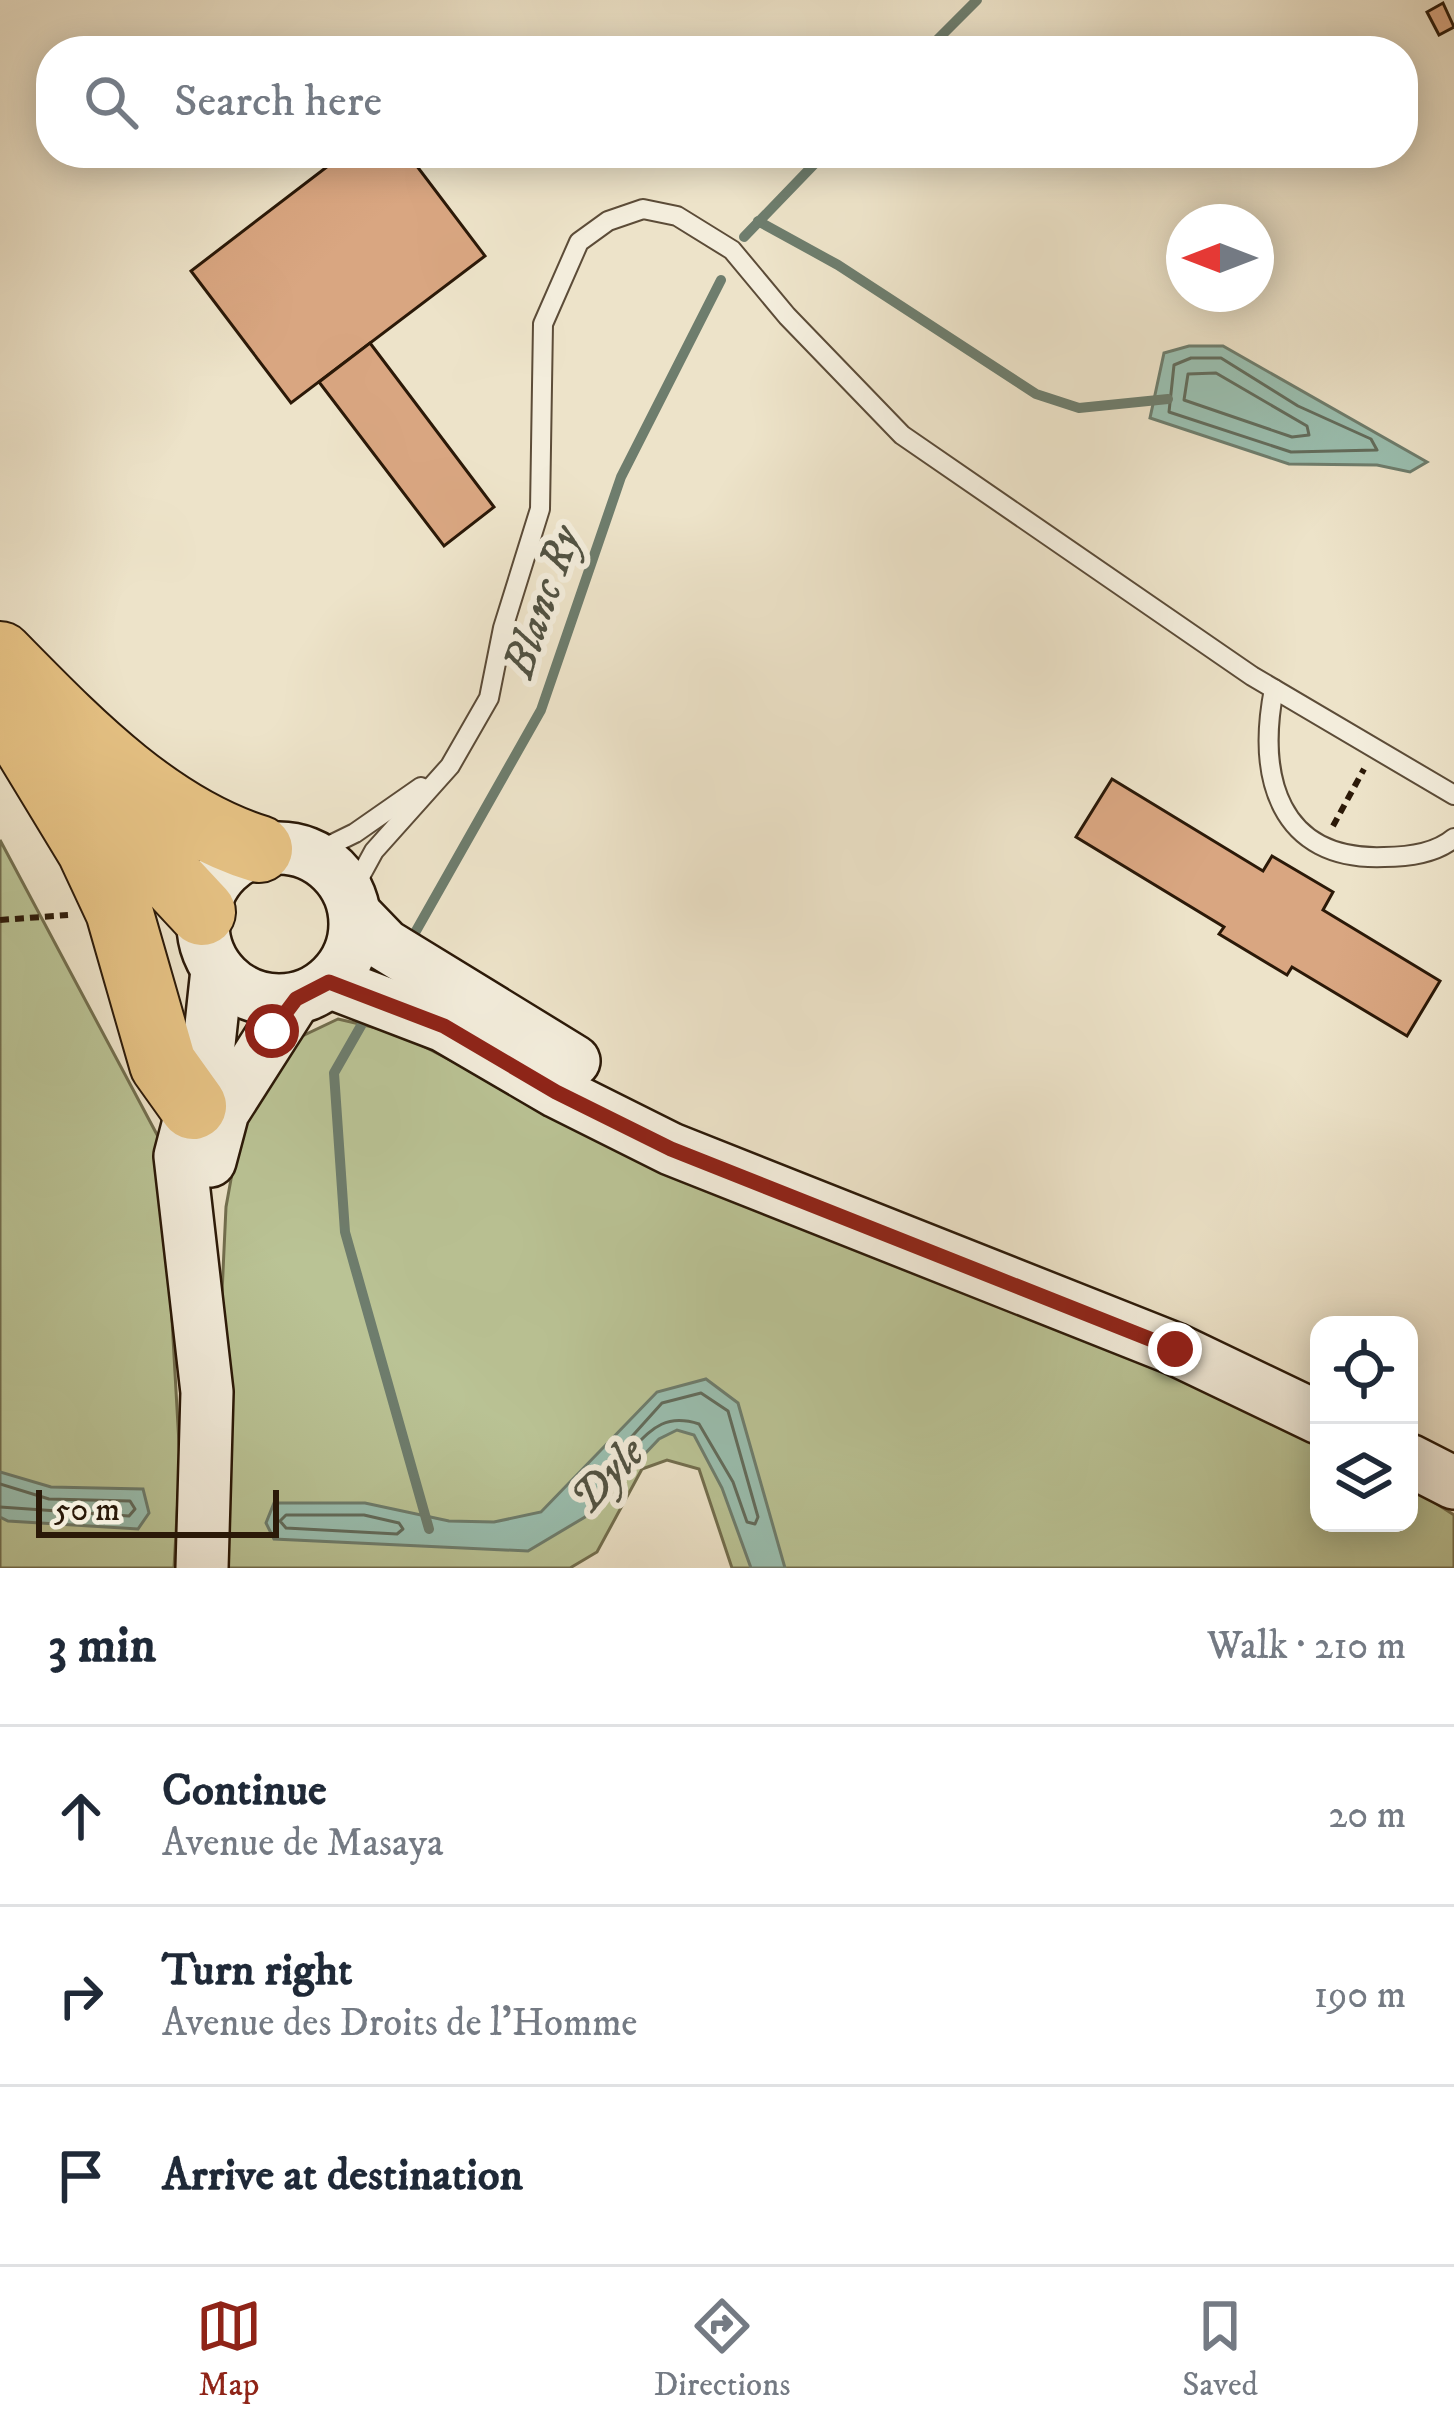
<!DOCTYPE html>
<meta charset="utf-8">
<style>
:root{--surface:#fff;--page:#f2f2f3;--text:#1f2937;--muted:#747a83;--line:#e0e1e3;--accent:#8f2418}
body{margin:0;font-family:"IM FELL DW Pica",serif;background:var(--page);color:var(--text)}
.controls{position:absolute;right:36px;bottom:36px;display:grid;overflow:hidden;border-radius:24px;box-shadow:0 6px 30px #0003}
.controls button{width:108px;height:108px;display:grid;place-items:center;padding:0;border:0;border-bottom:3px solid var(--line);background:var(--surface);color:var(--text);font:60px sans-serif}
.compass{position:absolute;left:1166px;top:204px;width:108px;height:108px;border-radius:50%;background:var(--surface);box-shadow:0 6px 30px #0003;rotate:270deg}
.scale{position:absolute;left:36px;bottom:30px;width:243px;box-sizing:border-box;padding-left:12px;border:6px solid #2b1908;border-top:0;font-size:33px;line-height:42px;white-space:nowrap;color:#2b1908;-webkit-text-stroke:9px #f3eddc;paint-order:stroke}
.stop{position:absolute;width:36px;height:36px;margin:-27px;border:9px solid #8f2418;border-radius:50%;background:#fff}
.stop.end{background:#8f2418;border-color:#fff;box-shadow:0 3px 12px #0008}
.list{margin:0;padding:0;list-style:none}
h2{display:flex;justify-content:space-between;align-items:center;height:156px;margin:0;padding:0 48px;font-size:51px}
h2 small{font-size:39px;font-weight:400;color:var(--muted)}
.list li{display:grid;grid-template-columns:78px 1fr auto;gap:36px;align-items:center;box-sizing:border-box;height:180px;padding:0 48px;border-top:3px solid var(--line)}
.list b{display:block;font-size:45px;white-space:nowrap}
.list p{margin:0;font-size:39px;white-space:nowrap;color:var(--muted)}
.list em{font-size:39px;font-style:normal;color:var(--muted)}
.icon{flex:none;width:66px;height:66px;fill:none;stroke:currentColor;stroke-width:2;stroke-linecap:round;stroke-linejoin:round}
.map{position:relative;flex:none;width:1454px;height:1568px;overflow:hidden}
.search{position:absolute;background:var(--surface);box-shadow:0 6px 30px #0003;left:36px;right:36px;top:36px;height:132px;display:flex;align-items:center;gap:30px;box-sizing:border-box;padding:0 42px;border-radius:48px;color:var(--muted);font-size:45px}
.sheet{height:696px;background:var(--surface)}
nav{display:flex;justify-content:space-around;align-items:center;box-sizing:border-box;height:168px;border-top:3px solid var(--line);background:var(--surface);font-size:33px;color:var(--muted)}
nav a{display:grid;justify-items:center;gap:6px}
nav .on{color:var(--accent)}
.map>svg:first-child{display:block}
</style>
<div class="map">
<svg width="1454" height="1568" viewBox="0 0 1454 1568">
<rect width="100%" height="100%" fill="#ede3c9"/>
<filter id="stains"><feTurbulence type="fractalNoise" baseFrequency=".00167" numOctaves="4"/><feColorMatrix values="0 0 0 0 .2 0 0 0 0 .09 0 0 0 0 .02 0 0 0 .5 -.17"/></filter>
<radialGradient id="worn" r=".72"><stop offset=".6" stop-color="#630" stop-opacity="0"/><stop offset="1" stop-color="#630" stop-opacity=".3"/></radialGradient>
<g fill="#bac395" stroke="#726e4e" stroke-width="3">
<polygon points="0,840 162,1144 180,1461 174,1568 0,1568"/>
<polygon points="338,1019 398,1033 556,1115 1319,1435 1319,1523 1409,1523 1409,1486 1454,1515 1454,1568 732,1568 699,1469 667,1460 642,1469 597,1552 570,1568 226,1568 222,1293 226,1207 240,1129 294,1040"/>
</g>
<g fill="#9abfb0" stroke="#6e7d6d" stroke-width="3">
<polygon points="1189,346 1223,346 1427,462 1410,472 1377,465 1289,464 1150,418 1164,353"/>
<polygon points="706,1379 738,1403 785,1568 751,1568 722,1488 694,1435 677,1430 659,1439 585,1517 528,1551 274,1539 266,1523 274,1503 365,1503 449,1521 494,1522 541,1512 657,1392"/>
<polygon points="0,1472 51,1487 143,1489 149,1513 138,1529 8,1521 0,1517"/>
</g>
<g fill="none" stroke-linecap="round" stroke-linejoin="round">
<g stroke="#626c5c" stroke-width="3">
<polygon points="1191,358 1221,358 1298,406 1371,439 1377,450 1291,452 1169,412 1174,365"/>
<polygon points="1216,373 1307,426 1309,435 1292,437 1184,400 1188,374"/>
<path d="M701,1393l27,18 30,106 -3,7 -8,-2 -14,-40 -34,-58c-38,-12 -50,9 -74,32l-8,-3 45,-50z"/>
<polyline points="0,1484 49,1499 130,1501 135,1509 129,1516 0,1507"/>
<polygon points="286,1515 364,1515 399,1523 403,1529 397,1534 286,1528 280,1521"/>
</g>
<g stroke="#6e7d6d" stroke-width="10">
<polyline points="926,51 977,0"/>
<polyline points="758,221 838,265 1036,394 1079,408 1168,399"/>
<polyline points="744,237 825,153"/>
<polyline points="412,938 541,710 621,477 721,280"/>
<polyline points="362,1024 334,1073 345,1232 429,1529"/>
</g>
</g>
<g fill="#d9a681" stroke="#2b1908" stroke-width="3">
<polygon points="1443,3 1454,27 1439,35 1427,12"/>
<polygon points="345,153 407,153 485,256 291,403 191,271"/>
<polygon points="370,343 494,507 444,546 319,382"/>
<polygon points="1112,779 1263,871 1272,856 1333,892 1323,910 1440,981 1407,1036 1292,967 1287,975 1219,934 1224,927 1076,837"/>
</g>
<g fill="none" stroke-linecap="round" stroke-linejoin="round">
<defs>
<g id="lane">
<path d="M1274,689c-17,87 4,172 110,168 24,0 51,-3 70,-19"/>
<polyline points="312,854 355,833 421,787"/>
<polyline points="350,895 374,851 450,766 489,698 503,628 540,509 543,324 579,242 608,221 643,209 677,216 732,250 787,316 902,435 1252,676 1454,795"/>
</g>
<g id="secondary">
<circle cx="279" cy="924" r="76"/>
<polyline points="355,914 385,945 574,1061"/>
<polyline points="329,982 444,1026 557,1092 671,1149 1175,1349 1319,1418"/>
<polyline points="210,1161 223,1112 295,999"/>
<polyline points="1409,1460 1454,1483"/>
<polyline points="202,1568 207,1392 180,1156 209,1044 217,970"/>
</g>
<g id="highway">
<path d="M0,655c74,75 156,162 259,194"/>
<polyline points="0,701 90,849 119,911 163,1064 193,1106"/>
<polyline points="79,780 202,912"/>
</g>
</defs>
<use href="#lane" stroke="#5c4c38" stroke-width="22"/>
<use href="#secondary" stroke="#2b1908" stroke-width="56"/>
<use href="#highway" stroke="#2b1908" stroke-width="70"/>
<g stroke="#2b1908" stroke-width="6" stroke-dasharray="9 6" stroke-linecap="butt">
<polyline points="1333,826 1364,769"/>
<polyline points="0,920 68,915"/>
</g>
<use href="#lane" stroke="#f3eddc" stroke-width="18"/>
<use href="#secondary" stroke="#f3eddc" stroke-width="51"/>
<use href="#highway" stroke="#e6c284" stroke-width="66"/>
</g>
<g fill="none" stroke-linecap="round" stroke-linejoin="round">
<polyline stroke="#8f2418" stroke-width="15" points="272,1031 296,999 329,982 444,1026 556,1092 671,1149 1175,1349"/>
</g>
<g text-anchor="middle" stroke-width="12" stroke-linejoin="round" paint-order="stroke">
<g font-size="45" font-style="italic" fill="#525343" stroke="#f3eddc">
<text transform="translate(540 601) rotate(-71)" y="16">Blanc Ry</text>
<text transform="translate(606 1474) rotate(-47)" y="16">Dyle</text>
</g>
</g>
<rect width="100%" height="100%" filter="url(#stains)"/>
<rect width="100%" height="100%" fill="url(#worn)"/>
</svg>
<div class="controls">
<button><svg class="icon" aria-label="locate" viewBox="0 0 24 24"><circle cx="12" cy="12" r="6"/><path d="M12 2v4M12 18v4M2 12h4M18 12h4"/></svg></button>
<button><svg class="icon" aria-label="layers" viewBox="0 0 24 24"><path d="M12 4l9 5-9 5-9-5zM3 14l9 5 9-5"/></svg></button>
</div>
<svg class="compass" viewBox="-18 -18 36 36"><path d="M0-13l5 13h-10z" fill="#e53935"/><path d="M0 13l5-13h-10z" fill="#747a83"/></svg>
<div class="scale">50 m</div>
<div class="stop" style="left:272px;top:1031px"></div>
<div class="stop end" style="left:1175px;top:1349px"></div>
<div class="search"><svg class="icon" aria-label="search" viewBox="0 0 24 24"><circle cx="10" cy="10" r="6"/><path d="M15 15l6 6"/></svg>Search here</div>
</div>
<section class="sheet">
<h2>3 min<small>Walk · 210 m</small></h2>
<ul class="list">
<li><svg class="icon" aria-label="ahead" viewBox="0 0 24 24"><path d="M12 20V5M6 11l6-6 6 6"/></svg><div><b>Continue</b><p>Avenue de Masaya</p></div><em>20 m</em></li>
<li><svg class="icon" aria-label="right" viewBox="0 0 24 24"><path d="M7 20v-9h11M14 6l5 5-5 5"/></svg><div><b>Turn right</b><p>Avenue des Droits de l'Homme</p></div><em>190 m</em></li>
<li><svg class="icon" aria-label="arrive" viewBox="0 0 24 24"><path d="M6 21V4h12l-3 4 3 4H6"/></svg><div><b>Arrive at destination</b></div></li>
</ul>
</section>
<nav>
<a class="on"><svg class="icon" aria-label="map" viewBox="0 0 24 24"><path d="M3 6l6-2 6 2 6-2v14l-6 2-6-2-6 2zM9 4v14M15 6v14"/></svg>Map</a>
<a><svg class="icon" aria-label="directions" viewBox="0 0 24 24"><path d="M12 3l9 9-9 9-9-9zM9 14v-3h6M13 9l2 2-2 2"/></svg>Directions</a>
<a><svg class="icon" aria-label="saved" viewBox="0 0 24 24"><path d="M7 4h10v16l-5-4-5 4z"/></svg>Saved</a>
</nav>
